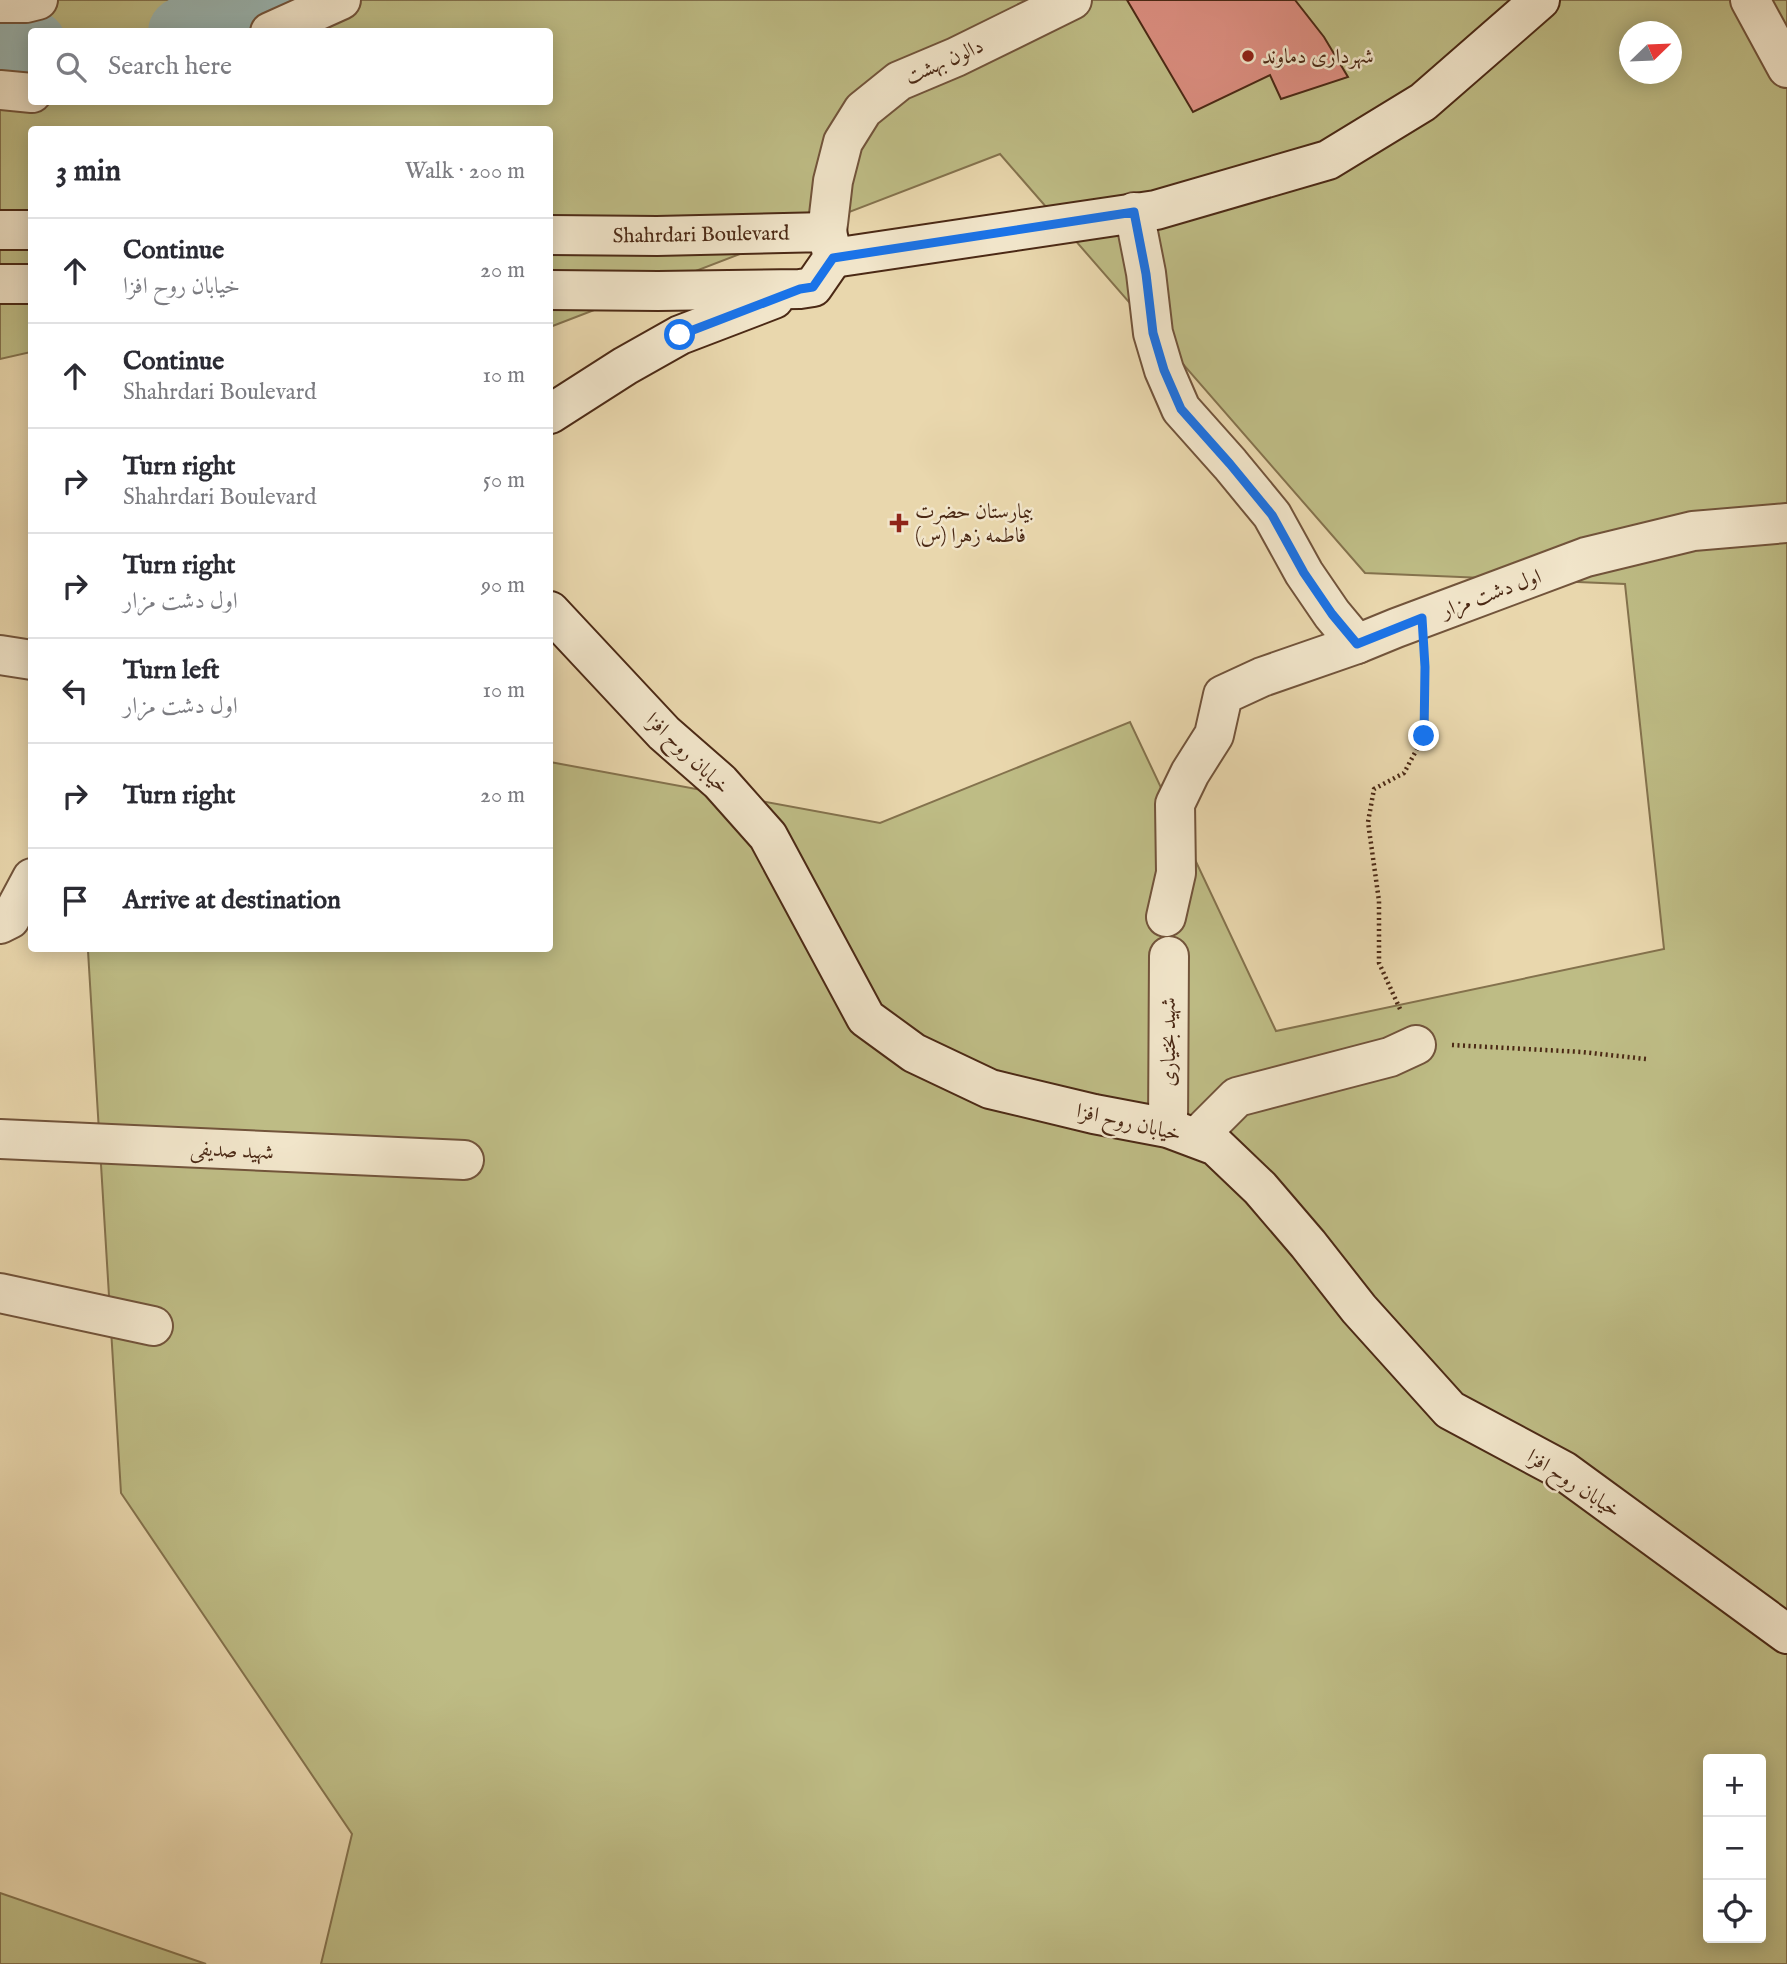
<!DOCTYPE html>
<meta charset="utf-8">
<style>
:root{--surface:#fff;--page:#f7f7f7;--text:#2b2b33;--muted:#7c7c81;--line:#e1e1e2}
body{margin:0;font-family:"IM FELL English",Amiri,serif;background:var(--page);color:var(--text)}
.controls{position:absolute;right:21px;bottom:21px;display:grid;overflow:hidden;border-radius:7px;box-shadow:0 4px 18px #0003}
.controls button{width:63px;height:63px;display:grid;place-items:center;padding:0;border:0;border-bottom:2px solid var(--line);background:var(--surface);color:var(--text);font:35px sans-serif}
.compass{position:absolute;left:1619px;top:21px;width:63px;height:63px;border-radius:50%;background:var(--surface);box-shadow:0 4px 18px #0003;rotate:67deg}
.stop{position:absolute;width:21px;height:21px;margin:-16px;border:5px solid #1a73e8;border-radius:50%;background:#fff}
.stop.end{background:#1a73e8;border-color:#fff;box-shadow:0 2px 7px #0008}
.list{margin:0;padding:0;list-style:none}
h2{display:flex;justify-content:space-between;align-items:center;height:91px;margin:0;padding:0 28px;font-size:30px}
h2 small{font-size:23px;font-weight:400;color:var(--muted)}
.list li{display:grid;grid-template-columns:46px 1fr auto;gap:21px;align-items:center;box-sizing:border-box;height:105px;padding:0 28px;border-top:2px solid var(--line)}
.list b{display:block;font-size:26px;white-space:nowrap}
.list p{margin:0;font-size:23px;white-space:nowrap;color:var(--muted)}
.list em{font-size:23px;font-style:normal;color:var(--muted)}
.icon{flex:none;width:38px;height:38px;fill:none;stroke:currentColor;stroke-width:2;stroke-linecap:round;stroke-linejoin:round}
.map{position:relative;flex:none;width:1787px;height:1964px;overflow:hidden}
.search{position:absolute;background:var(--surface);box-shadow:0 4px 18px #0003;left:28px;top:28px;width:525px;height:77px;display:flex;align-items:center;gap:18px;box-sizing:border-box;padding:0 24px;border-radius:7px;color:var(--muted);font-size:26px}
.panel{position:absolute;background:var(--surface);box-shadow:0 4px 18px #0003;left:28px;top:126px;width:525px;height:826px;border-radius:7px}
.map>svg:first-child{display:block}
</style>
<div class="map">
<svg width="1787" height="1964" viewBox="0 0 1787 1964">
<rect width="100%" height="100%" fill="#e9d7ad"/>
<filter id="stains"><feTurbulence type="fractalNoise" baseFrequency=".00286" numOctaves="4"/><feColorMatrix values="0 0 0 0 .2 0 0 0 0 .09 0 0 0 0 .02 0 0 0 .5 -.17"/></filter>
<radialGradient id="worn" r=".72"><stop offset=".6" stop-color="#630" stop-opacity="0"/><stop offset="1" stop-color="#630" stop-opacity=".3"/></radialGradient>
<g fill="#bebc85" stroke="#84724d" stroke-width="2" fill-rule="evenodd">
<path d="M0,0h1787v1964h-1466l31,-130 -231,-341 -33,-542 5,-3h457v-186l330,61 250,-101 146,309 388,-82 -39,-365 -260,-11 -365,-419 -450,173v-197h-518l-1,222 -31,7zM32,32h518v70h-518zM1630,32h42v42h-42zM1708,1759h53v179h-53z"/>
<polygon points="0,1893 206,1964 0,1964"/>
</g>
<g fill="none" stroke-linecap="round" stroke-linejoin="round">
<g stroke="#9ab7b4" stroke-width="70">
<polyline points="183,32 257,0"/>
<polyline points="0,47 32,45"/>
</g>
</g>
<polygon fill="#da8d7f" stroke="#4b2915" stroke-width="2" points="1127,0 1295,0 1324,37 1348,77 1281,99 1270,75 1193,112"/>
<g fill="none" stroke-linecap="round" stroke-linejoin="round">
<defs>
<g id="street">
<polyline points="1750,0 1787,68"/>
<polyline points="0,3 26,3 38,0"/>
<polyline points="270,32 341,0"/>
<polyline points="0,90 32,93"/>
<polyline points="1134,212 1146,273 1153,333 1164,370 1181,409 1230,464 1272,515 1304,573 1332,614 1357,644 1396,628 1586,557 1693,531 1787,523"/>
<polyline points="827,232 833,181 843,142 863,110 899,81 956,57 1072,0"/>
<polyline points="0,655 32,660"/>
<polyline points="1166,917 1176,873 1175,804 1190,773 1214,735 1223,695 1262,677 1357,644"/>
<polyline points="0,924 10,919 32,878"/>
<polyline points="1168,1128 1169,956"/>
<polyline points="1196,1138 1237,1097 1390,1057 1416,1045"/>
<polyline points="0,1139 464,1160"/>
<polyline points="0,1293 153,1326"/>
</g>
<g id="secondary">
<polyline points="0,230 32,230"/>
<polyline points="550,235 657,236 827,232 833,258 813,287 800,289 658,291 550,290"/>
<polyline points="833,258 1156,210 1328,160 1423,102 1540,0"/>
<polyline points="0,284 32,284"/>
<polyline points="550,414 625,366 680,335 774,299"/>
<polyline points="550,611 664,733 720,782 768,836 866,1018 914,1053 990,1089 1094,1114 1168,1128 1216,1146 1260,1188 1308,1244 1359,1309 1450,1410 1564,1471 1787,1634"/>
</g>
</defs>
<use href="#street" stroke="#72543b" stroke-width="42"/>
<use href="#secondary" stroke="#4b2915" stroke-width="42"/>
<g stroke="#4b2915" stroke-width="4.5" stroke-dasharray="2 3.5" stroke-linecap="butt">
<polyline points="1400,1009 1379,963 1379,901 1368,822 1374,789 1404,773 1424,736 1424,659"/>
<polyline points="1452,1045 1582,1052 1646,1059"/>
</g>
<use href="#street" stroke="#f1e5ca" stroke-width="38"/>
<use href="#secondary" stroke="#f1e5ca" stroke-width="38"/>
</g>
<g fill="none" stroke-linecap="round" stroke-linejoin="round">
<polyline stroke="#1a73e8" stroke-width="9" points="680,335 800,289 813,287 833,258 1134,212 1146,274 1153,333 1164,370 1181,409 1230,464 1272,515 1304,573 1332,614 1357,644 1422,618 1425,667 1424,736"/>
</g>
<g fill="#8f2418" stroke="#f1e5ca" stroke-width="2.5">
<circle cx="1248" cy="56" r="7"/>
<path d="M895.5 512.5h7v7h7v7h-7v7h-7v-7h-7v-7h7z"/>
</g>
<g text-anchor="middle" stroke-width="5" stroke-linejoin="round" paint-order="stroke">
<g font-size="21" fill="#4b2915" stroke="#f1e5ca" text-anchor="start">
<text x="1262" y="63">شهرداری دماوند</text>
<text x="915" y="518">بیمارستان حضرت<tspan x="915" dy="24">فاطمه زهرا (س)</tspan></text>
</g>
<g font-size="21" fill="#4b2915" stroke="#f1e5ca">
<text transform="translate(944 61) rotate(-24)" y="7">دالون بهشت</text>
<text transform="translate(701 234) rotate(-1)" y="7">Shahrdari Boulevard</text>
<text transform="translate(1491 593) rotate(-20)" y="7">اول دشت مزار</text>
<text transform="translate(688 753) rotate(44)" y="7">خیابان روح افزا</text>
<text transform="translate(1168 1042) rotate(-90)" y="7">شهید بختیاری</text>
<text transform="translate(1129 1122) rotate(13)" y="7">خیابان روح افزا</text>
<text transform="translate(232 1150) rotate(3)" y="7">شهید صدیفی</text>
<text transform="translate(1574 1483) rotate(33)" y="7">خیابان روح افزا</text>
</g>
</g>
<rect width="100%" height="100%" filter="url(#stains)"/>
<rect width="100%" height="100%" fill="url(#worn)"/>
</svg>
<div class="controls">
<button>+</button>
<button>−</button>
<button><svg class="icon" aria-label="locate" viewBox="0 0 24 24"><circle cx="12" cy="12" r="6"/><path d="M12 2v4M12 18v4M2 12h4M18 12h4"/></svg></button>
</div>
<svg class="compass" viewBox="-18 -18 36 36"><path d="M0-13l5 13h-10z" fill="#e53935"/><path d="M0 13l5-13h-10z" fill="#7c7c81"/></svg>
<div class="stop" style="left:680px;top:335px"></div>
<div class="stop end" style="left:1424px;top:736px"></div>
<div class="search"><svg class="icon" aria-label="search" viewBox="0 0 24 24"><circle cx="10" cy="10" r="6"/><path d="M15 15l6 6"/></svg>Search here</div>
<section class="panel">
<h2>3 min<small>Walk · 200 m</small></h2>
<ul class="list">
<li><svg class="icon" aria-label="ahead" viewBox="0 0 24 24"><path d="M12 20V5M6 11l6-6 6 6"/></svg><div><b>Continue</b><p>خیابان روح افزا</p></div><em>20 m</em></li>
<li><svg class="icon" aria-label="ahead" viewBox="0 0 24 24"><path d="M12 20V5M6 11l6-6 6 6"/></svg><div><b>Continue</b><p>Shahrdari Boulevard</p></div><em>10 m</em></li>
<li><svg class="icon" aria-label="right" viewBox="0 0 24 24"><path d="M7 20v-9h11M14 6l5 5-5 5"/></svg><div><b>Turn right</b><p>Shahrdari Boulevard</p></div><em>50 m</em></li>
<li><svg class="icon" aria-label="right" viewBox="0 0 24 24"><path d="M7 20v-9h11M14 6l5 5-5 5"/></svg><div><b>Turn right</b><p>اول دشت مزار</p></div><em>90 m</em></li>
<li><svg class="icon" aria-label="left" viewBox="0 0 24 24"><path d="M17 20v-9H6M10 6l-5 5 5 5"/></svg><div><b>Turn left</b><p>اول دشت مزار</p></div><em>10 m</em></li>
<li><svg class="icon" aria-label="right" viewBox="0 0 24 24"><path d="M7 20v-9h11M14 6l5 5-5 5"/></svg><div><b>Turn right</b></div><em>20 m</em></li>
<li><svg class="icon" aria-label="arrive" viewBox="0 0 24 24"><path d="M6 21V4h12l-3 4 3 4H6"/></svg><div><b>Arrive at destination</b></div></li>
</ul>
</section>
</div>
